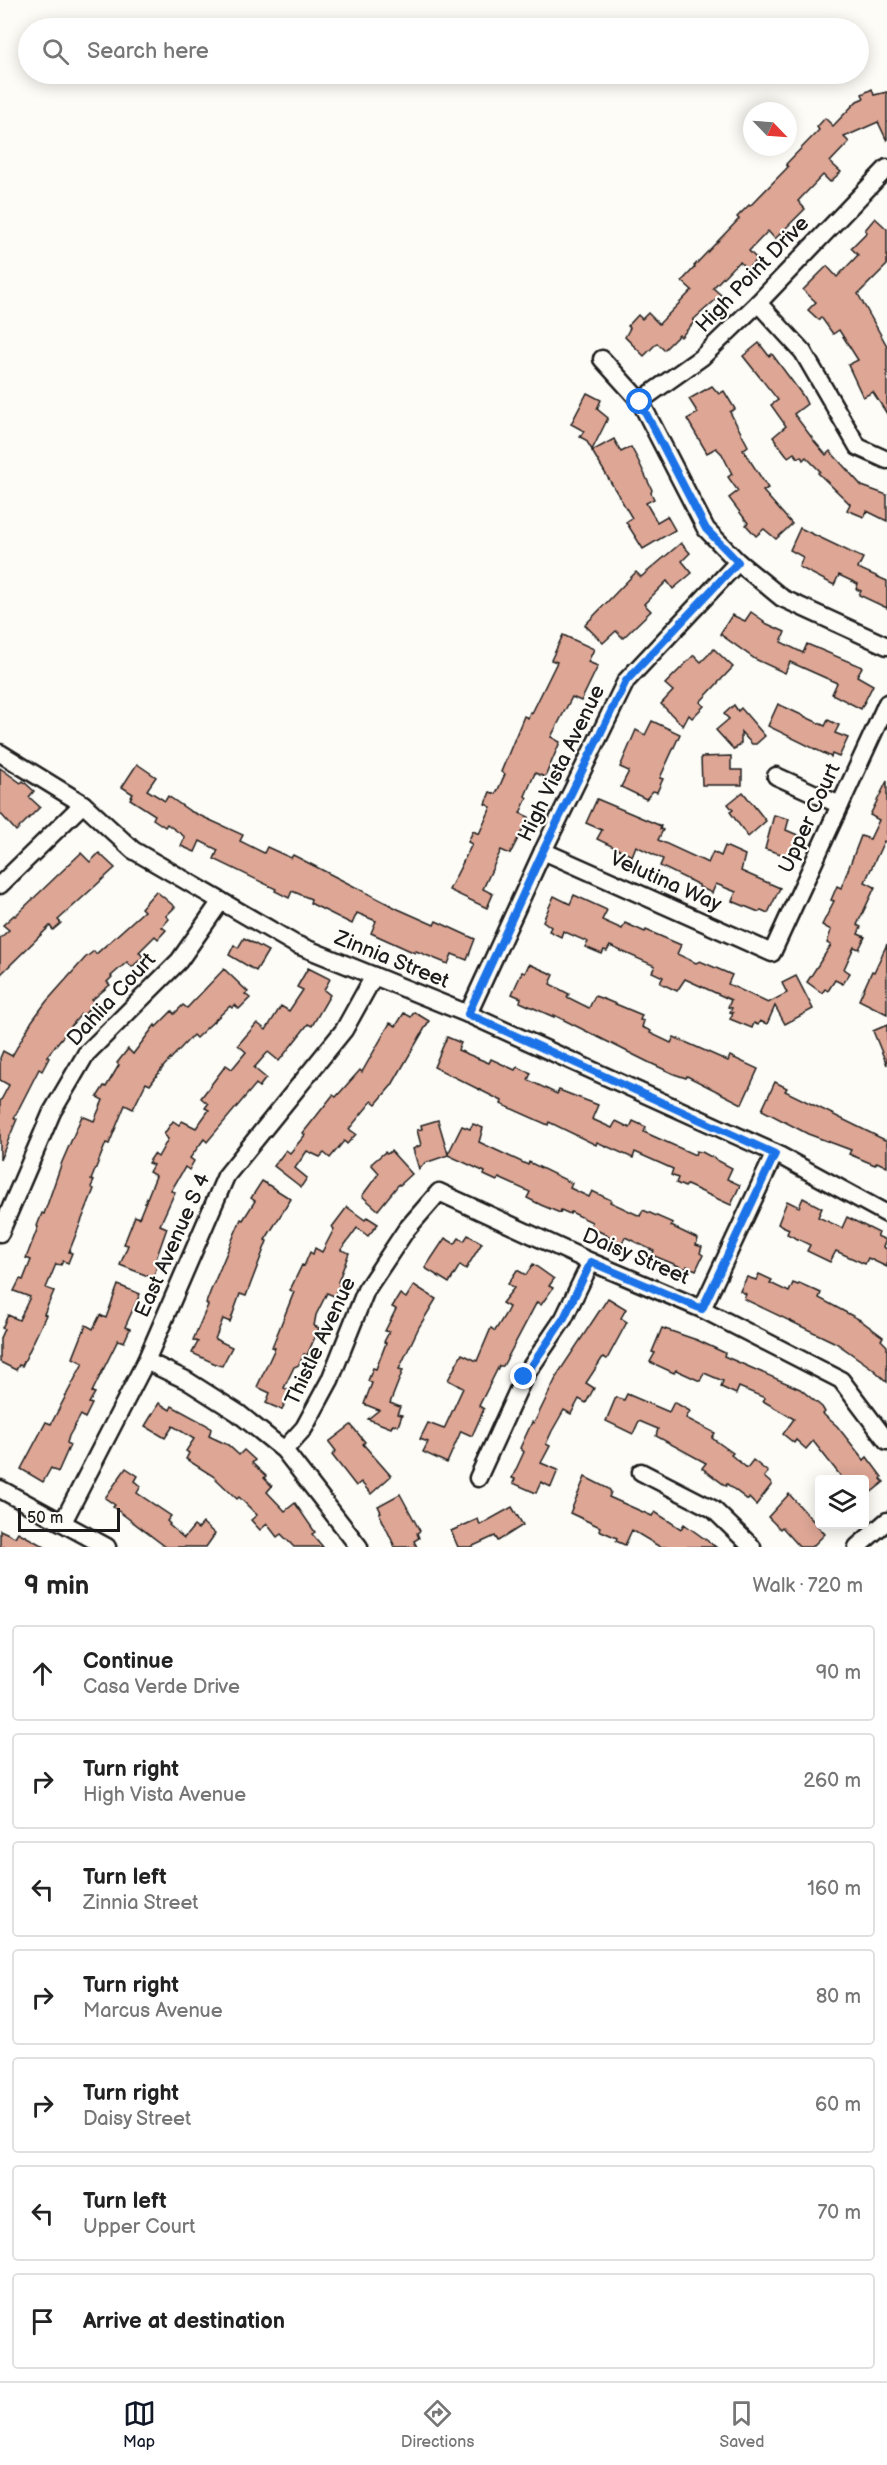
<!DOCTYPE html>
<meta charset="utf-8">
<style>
:root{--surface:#fff;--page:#f6f6f6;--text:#222;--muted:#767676;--line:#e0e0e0;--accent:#111827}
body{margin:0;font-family:"Balsamiq Sans",sans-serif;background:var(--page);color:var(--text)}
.controls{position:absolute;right:18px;bottom:18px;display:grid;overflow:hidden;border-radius:6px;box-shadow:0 3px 15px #0003}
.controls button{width:54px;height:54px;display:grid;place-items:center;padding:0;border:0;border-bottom:2px solid var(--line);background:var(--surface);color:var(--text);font:30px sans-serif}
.compass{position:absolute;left:743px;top:102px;width:54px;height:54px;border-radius:50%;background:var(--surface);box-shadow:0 3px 15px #0003;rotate:115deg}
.scale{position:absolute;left:18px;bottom:15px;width:102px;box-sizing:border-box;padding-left:6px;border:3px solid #1c1c1c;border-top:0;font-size:16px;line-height:21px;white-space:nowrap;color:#1c1c1c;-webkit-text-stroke:4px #fdfcf7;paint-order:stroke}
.stop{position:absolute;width:18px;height:18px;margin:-14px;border:4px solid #1a73e8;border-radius:50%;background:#fff}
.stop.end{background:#1a73e8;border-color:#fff;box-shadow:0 2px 6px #0008}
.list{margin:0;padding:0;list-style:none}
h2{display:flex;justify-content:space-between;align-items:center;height:78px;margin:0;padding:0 24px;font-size:26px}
h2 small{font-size:20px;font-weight:400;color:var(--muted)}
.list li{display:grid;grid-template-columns:39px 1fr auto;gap:18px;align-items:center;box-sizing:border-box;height:96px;margin:0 12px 12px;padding:0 12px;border:2px solid var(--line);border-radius:6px}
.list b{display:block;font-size:22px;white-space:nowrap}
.list p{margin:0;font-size:20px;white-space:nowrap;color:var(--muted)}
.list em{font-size:20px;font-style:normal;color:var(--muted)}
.icon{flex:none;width:33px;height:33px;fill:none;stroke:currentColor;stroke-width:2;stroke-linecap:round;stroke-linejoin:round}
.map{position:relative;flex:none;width:887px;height:1547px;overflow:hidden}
.search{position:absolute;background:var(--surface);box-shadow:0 3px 15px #0003;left:18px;right:18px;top:18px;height:66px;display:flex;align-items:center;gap:15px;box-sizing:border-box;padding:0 21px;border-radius:33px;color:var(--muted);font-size:22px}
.sheet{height:834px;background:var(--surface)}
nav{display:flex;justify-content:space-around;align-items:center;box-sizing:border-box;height:84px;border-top:2px solid var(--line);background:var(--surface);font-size:16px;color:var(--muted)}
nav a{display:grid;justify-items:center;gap:3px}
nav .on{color:var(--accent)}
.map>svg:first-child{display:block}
</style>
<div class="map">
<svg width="887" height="1547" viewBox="0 0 887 1547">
<rect width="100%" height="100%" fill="#fdfcf7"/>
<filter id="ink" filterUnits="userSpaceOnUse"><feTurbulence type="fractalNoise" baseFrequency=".0167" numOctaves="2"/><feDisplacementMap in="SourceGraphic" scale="12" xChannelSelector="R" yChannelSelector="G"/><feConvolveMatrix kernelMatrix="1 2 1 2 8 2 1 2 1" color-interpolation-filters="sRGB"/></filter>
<g filter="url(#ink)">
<g fill="#dda695" stroke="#1c1c1c" stroke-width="1.5">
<polygon points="872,89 874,95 887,92 887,141 878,122 844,137 849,142 830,162 841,172 830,182 823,175 798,201 805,209 775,239 768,231 749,251 757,259 747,269 740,262 733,267 713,288 721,295 693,320 695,321 681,337 679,335 664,350 657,343 644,356 625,337 630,328 628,326 638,315 642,319 648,313 659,324 692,290 682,281 695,267 694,266 739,219 737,217 749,205 750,206 788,167 786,164 819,130 817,127 825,118 833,126 857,101 864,98 862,94"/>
<polygon points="875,218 887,229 887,265 858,294 887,346 887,414 873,392 863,397 848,365 858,360 839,330 833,334 821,317 819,320 808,310 816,302 803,290 827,266 837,277 858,255 851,248 867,232 865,230"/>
<polygon points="759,343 769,356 772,354 803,396 807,404 794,414 815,442 826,455 830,451 862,486 887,495 887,521 867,511 864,517 847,510 850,504 818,473 820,471 806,457 803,460 801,456 798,458 794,453 788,457 773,437 786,426 771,405 778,400 743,356"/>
<polygon points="712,386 719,394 724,391 735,409 730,412 748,446 743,450 768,488 763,491 792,524 776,539 764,529 756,536 746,525 748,523 729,498 738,491 728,477 732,474 722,454 716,448 707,453 687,419 698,413 689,399"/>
<polygon points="587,393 601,400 597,409 608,418 592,450 586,440 580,437 584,431 571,424"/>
<polygon points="614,439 621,452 631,447 638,460 652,490 651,493 654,499 646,503 657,522 667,516 675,530 643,549 626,522 632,518 592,451"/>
<polygon points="800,528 863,558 858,568 887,581 887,608 859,595 861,591 856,589 858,584 839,575 834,585 799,567 803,557 790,550"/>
<polygon points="681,543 690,553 682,561 692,573 673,589 667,581 644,604 651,611 623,638 616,631 603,643 585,625 636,572 641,577"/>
<polygon points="751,612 764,621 763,622 785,632 781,642 803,653 807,644 862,667 857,676 873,685 861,709 832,694 837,683 790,662 785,673 755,659 720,634 732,615 745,621"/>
<polygon points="563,635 594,649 588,662 598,666 581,701 572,697 551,737 560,742 545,777 535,773 525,796 527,798 520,813 529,817 510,854 501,850 483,889 493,894 487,908 449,890 472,844 468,842 473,831 479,834 491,807 485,804 490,792 496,794 505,774 501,772 524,716 528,718 530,712 532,713 557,662 551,660"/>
<polygon points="714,649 733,667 700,702 704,706 692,718 689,715 683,726 661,704 673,691 665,684 694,655 701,662"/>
<polygon points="778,704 825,726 828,720 839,725 835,733 848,738 839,757 832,754 831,757 768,726"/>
<polygon points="734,705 738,711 741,708 765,736 756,744 752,744 741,732 741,743 734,750 716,730 729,719 724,714"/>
<polygon points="652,721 680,734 660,778 663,779 657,792 653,791 646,799 621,787 629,771 620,767 636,730 645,735"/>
<polygon points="731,756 731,770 742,770 742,785 702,785 701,757"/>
<polygon points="137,764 156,777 147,790 165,801 168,796 190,811 243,835 240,841 264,853 267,847 291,858 293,855 398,909 434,925 436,921 475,939 467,960 452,954 448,964 416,951 415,953 371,933 376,921 357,913 352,924 310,903 311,899 292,891 289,898 275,891 276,889 214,859 218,850 200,841 195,852 181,846 185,837 167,824 165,827 153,819 155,815 130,799 133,794 122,787"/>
<polygon points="0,768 21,783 23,781 34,791 29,797 40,807 16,831 0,813"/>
<polygon points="887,781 887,843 884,841 865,882 875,887 857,925 861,927 858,934 865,937 859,949 854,947 844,969 850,973 843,984 835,980 828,991 825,989 822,993 807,982 831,945 827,943 831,930 822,925 834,901 831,900 837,886 841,888 861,836 870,839 879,820 870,815"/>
<polygon points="743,792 766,821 748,837 730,812 733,810 728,804"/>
<polygon points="597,799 661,826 660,829 663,830 658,840 708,863 713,852 721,856 725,846 745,855 741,871 780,888 768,913 761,910 759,912 732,901 736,892 716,884 712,893 699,887 699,885 660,866 663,859 636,846 632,856 597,839 602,830 586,823"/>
<polygon points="774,815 789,819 786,830 800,836 794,858 765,849"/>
<polygon points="81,853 90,862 99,853 115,868 58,920 61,923 53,930 50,926 0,975 0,938 9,930 3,925 14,915 15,916"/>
<polygon points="156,891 175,907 166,916 169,919 162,927 166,930 158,939 155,936 139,952 143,957 132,967 127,962 111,976 112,977 107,982 110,985 92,1000 95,1002 83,1016 81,1014 47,1056 49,1058 42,1071 39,1069 14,1118 17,1119 0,1160 0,1102 9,1085 0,1080 0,1058 3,1051 12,1056 32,1021 46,1002 85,958 94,951 96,954 144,911 141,908"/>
<polygon points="574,895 607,910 602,920 622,929 625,923 645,932 646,930 681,945 677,954 696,963 700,961 732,975 728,984 768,1003 787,993 782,983 796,976 813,1009 785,1024 775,1006 767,1024 760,1021 758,1025 754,1023 752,1028 730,1019 733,1013 730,1012 732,1008 728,1007 731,1000 685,979 677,991 660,983 663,977 652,972 655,966 610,946 607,951 604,950 602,954 585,947 588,942 563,931 561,937 549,931 551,927 543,921 554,896 570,904"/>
<polygon points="244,938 268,951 256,971 229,955 234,945 238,948"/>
<polygon points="887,944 887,1014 859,1000 872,971 874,972"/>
<polygon points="529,964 554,975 550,984 569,994 567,997 589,1008 595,996 606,1000 642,1015 640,1020 644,1021 642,1027 651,1031 650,1033 671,1043 674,1037 728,1061 730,1056 758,1069 742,1104 687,1076 686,1078 674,1074 648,1062 554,1015 554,1017 520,1002 521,998 512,994 522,972 525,973"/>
<polygon points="308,968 330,979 324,990 330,995 312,1026 308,1024 305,1028 279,1061 268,1052 254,1068 266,1078 259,1087 256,1084 207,1142 204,1139 190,1158 194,1161 189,1170 185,1167 171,1191 175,1192 160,1225 167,1228 155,1262 158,1263 153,1278 120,1265 128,1245 124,1244 135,1216 139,1218 156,1176 149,1172 153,1165 148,1163 154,1154 158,1157 168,1139 164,1134 173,1121 179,1125 182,1121 196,1128 209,1110 205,1108 208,1104 201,1098 226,1065 232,1069 246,1052 238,1045 257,1023 266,1030 281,1006 289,1011 303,990 297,987"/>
<polygon points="224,969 248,992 245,994 250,998 239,1009 235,1005 232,1008 230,1006 196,1038 193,1035 164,1066 150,1085 146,1083 133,1109 125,1105 109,1144 106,1143 91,1180 94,1181 91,1187 94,1189 69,1252 72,1253 68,1263 63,1261 61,1265 56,1264 46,1288 54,1291 44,1314 46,1315 22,1366 19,1365 16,1370 0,1362 0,1338 4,1329 2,1328 8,1315 19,1320 30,1297 14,1291 20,1279 23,1280 31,1260 26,1258 38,1227 37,1226 42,1213 44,1214 62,1162 82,1116 94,1121 103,1100 97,1097 104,1086 106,1087 119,1065 117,1063 128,1049 133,1054 155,1025 156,1027 172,1011 174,1014 183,1005 187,1008"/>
<polygon points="414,1012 429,1021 392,1085 376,1104 372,1101 349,1129 356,1134 347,1144 344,1141 330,1158 324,1153 320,1157 307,1151 295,1168 307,1178 301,1187 274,1166 286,1150 290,1153 305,1135 303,1133 333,1095 336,1097 360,1070 362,1072 390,1023 396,1026 404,1013 411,1017"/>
<polygon points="887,1025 887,1065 873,1031"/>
<polygon points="447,1037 461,1043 458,1050 489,1063 491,1059 515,1070 517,1067 531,1073 528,1080 557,1094 559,1090 598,1105 592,1119 612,1128 616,1121 630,1128 633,1121 646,1127 644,1132 695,1155 696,1151 702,1152 732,1168 727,1179 740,1185 731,1205 687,1185 685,1187 676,1183 678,1178 671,1175 673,1169 635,1152 633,1158 597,1142 596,1145 549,1122 548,1125 501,1104 502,1101 434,1067"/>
<polygon points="775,1082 787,1088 785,1091 887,1141 887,1167 877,1162 875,1165 849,1154 851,1150 808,1134 762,1110"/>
<polygon points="438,1120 448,1154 462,1126 470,1129 473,1124 483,1128 479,1142 528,1165 529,1162 572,1183 570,1188 589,1197 592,1191 611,1200 610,1202 640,1216 643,1210 673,1223 671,1226 698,1239 696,1245 702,1247 700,1253 703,1255 696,1270 687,1266 686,1269 652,1255 654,1251 625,1237 621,1245 608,1239 609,1236 590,1227 592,1222 571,1212 570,1214 561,1210 560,1213 541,1205 527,1198 530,1192 499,1178 497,1181 484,1175 485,1172 448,1155 425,1163 419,1169 413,1149 421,1145 417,1130 422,1129 421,1125"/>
<polygon points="391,1151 412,1174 400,1185 399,1184 378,1210 362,1196 379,1173 371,1164 385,1152 387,1154"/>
<polygon points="262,1181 291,1199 265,1240 267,1241 246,1296 240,1294 230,1322 223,1319 215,1339 232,1347 222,1366 218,1365 192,1353 198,1342 193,1340 208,1305 206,1303 211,1290 241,1219 243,1220 255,1201 251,1198"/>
<polygon points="803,1198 822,1208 818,1217 842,1228 847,1217 879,1233 877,1236 886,1240 883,1247 887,1249 887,1267 868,1258 865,1264 836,1251 830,1262 807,1251 810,1245 787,1234 789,1229 778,1224 787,1201 799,1207"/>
<polygon points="347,1207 365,1220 367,1217 378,1224 368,1236 357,1228 341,1250 349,1253 338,1282 340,1283 334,1296 327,1293 316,1315 314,1326 319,1328 307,1355 304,1354 299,1365 294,1367 284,1388 290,1391 282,1410 266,1403 270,1393 257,1387 275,1348 272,1347 294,1292 290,1290 302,1265 304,1266 310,1252 313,1254 315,1248 322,1252 334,1229 332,1227"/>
<polygon points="468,1235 482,1243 466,1269 460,1265 449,1283 425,1268 445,1238 455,1244 459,1238 464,1241"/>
<polygon points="533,1264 554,1279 549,1286 553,1288 541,1305 537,1302 503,1366 499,1366 479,1406 484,1409 472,1436 461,1431 447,1463 423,1452 428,1442 420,1439 428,1423 444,1429 463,1388 448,1380 462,1354 477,1361 491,1328 495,1331 506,1313 509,1307 502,1303 514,1288 508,1284 517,1270 526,1275"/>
<polygon points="759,1274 772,1280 770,1283 789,1292 793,1283 798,1285 799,1283 821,1293 819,1298 860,1320 883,1337 881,1340 887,1346 887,1382 873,1369 836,1343 744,1299 746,1294 740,1291 747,1277 756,1280"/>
<polygon points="118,1285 140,1294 125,1327 130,1329 124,1342 118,1340 92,1392 95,1393 89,1403 92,1404 85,1418 81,1415 69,1436 67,1443 70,1445 58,1472 51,1468 43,1482 21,1469 46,1422 51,1424 83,1363 73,1358 86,1325 93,1329 100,1315 106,1318"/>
<polygon points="414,1285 436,1299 419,1327 399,1369 403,1370 390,1403 400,1407 397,1414 402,1415 398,1426 393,1424 391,1428 368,1419 379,1410 364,1404 372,1383 368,1381 373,1368 376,1369 386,1343 384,1342 389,1332 385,1331 396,1309 392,1307 400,1294 406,1298"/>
<polygon points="608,1298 626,1309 621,1318 627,1322 607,1359 603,1357 586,1383 594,1388 586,1403 579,1399 571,1414 564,1410 552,1431 546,1444 550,1446 541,1463 558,1470 551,1487 541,1482 536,1493 513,1483 515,1479 512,1478 524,1452 520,1448 532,1422 534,1423 559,1372"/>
<polygon points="662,1328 697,1340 725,1353 724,1356 800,1389 822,1407 825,1412 823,1414 837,1426 864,1460 867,1457 882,1477 881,1479 884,1482 864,1498 864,1479 843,1479 813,1441 806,1449 796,1440 794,1443 783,1434 794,1419 763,1401 765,1398 739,1387 736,1394 721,1387 723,1381 704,1373 700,1381 676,1370 674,1373 650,1362 655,1353 652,1352"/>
<polygon points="627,1394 669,1412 674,1402 690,1411 686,1418 715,1433 712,1438 733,1453 731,1455 747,1468 753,1460 768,1472 764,1477 772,1484 756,1505 749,1498 748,1500 727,1484 726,1486 702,1468 706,1463 656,1436 658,1429 639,1421 633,1434 606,1421 616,1397 624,1400"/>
<polygon points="159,1403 170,1410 172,1406 207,1425 211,1429 209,1436 228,1445 239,1455 244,1450 255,1460 252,1463 266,1476 264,1478 272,1486 267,1492 285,1511 295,1503 315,1532 312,1534 323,1547 294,1547 281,1534 277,1537 267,1524 260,1530 251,1520 257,1515 239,1497 237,1499 213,1476 186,1459 189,1453 186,1451 194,1439 173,1426 165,1438 145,1426"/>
<polygon points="351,1425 365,1442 363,1444 391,1476 371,1494 361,1482 356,1486 332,1455 336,1451 329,1442"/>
<polygon points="126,1468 138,1476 135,1481 141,1486 137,1493 171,1516 167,1521 170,1524 169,1525 184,1538 194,1526 198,1529 203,1523 215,1534 206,1547 166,1547 113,1507 115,1505 105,1498"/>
<polygon points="585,1477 609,1489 611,1492 609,1497 652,1516 655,1512 681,1529 684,1524 716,1547 660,1547 632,1530 625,1545 616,1541 617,1538 599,1530 600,1527 570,1513"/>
<polygon points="400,1494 420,1531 417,1533 419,1538 414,1541 417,1547 395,1547 379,1513 381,1512 378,1506"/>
<polygon points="789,1494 825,1534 812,1547 800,1547 782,1527 780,1529 768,1517"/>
<polygon points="512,1507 523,1525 498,1541 495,1536 471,1547 458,1547 451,1531 478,1519 480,1525"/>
<polygon points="0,1530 15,1537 18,1532 45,1547 0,1547"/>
</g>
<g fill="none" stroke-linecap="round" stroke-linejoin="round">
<defs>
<g id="minor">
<polyline points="758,303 803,352 858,447 887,460"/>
<polyline points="602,359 640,401 706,529 738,562 782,598 887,646"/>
<polyline points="640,401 702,357 758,303 887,168"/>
<polyline points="0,753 83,804 133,850 295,944 468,1014 775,1153 887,1214"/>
<polyline points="776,776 840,805"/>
<polyline points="543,851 772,953 887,703"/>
<polyline points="0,885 83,804"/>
<polyline points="468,1014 543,851 626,681 738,562"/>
<polyline points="0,1233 52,1112 86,1054 179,961 221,901"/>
<polyline points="702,1309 775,1153"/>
<polyline points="146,1361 186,1380 238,1413 284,1450 359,1547"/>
<polyline points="284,1450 304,1428 330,1380 366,1290 406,1230 439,1192 591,1262 702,1309 841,1380 887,1441"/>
<polyline points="641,1472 713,1509 752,1547"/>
<polyline points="478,1478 524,1377 564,1318 591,1262"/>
<polyline points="0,1489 107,1547"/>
<polyline points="63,1522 146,1361 226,1176 344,1030 374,976"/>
<polyline points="857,1547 887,1521"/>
</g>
</defs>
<use href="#minor" stroke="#1c1c1c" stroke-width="21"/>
<use href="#minor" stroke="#fdfcf7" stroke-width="16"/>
</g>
</g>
<g fill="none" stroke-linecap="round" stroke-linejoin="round" filter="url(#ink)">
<polyline stroke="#1a73e8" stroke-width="8" points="524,1377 564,1318 591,1262 702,1309 775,1154 468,1014 543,851 626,681 738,562 706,529 640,402"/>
</g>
<g text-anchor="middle" stroke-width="4.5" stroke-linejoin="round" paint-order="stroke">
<g font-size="21" fill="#1c1c1c" stroke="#fdfcf7">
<text transform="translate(752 274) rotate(-46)" y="7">High Point Drive</text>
<text transform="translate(561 763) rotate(-64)" y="7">High Vista Avenue</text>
<text transform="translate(809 818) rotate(-65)" y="7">Upper Court</text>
<text transform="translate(666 881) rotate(24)" y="7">Velutina Way</text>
<text transform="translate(392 959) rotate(22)" y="7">Zinnia Street</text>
<text transform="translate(111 999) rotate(-47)" y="7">Dahlia Court</text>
<text transform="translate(172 1245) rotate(-66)" y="7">East Avenue S 4</text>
<text transform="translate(636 1256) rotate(23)" y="7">Daisy Street</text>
<text transform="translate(320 1341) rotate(-65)" y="7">Thistle Avenue</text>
</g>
</g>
</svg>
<div class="controls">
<button><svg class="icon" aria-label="layers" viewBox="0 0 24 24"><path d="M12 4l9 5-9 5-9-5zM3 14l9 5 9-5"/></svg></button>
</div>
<svg class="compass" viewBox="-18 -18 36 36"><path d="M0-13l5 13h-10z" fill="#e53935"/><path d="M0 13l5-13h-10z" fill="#767676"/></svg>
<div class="scale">50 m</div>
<div class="stop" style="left:640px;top:402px"></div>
<div class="stop end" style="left:524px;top:1377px"></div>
<div class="search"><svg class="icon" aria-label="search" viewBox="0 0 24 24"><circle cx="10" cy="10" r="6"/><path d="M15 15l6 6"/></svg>Search here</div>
</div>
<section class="sheet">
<h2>9 min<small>Walk · 720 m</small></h2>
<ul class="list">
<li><svg class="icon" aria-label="ahead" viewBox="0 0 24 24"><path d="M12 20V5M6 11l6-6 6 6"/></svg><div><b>Continue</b><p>Casa Verde Drive</p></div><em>90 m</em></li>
<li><svg class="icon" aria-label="right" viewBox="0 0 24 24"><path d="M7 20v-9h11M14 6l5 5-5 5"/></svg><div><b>Turn right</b><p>High Vista Avenue</p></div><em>260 m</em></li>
<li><svg class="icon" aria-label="left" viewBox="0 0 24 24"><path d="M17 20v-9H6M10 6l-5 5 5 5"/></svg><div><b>Turn left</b><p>Zinnia Street</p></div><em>160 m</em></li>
<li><svg class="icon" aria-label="right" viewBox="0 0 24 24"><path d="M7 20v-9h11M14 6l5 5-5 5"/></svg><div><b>Turn right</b><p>Marcus Avenue</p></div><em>80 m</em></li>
<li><svg class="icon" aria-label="right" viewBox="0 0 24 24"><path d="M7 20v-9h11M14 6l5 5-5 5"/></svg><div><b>Turn right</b><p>Daisy Street</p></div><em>60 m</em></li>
<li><svg class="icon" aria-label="left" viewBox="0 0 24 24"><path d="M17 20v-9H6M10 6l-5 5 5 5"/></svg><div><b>Turn left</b><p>Upper Court</p></div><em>70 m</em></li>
<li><svg class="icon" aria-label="arrive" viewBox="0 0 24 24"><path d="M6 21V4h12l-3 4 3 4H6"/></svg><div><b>Arrive at destination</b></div></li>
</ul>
</section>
<nav>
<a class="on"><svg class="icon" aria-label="map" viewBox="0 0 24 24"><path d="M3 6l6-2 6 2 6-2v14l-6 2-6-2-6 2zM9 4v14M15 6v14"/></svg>Map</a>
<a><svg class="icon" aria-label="directions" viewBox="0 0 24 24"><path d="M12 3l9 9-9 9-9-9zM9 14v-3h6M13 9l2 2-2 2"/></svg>Directions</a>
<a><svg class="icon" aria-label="saved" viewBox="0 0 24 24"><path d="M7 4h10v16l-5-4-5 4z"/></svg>Saved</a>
</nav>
